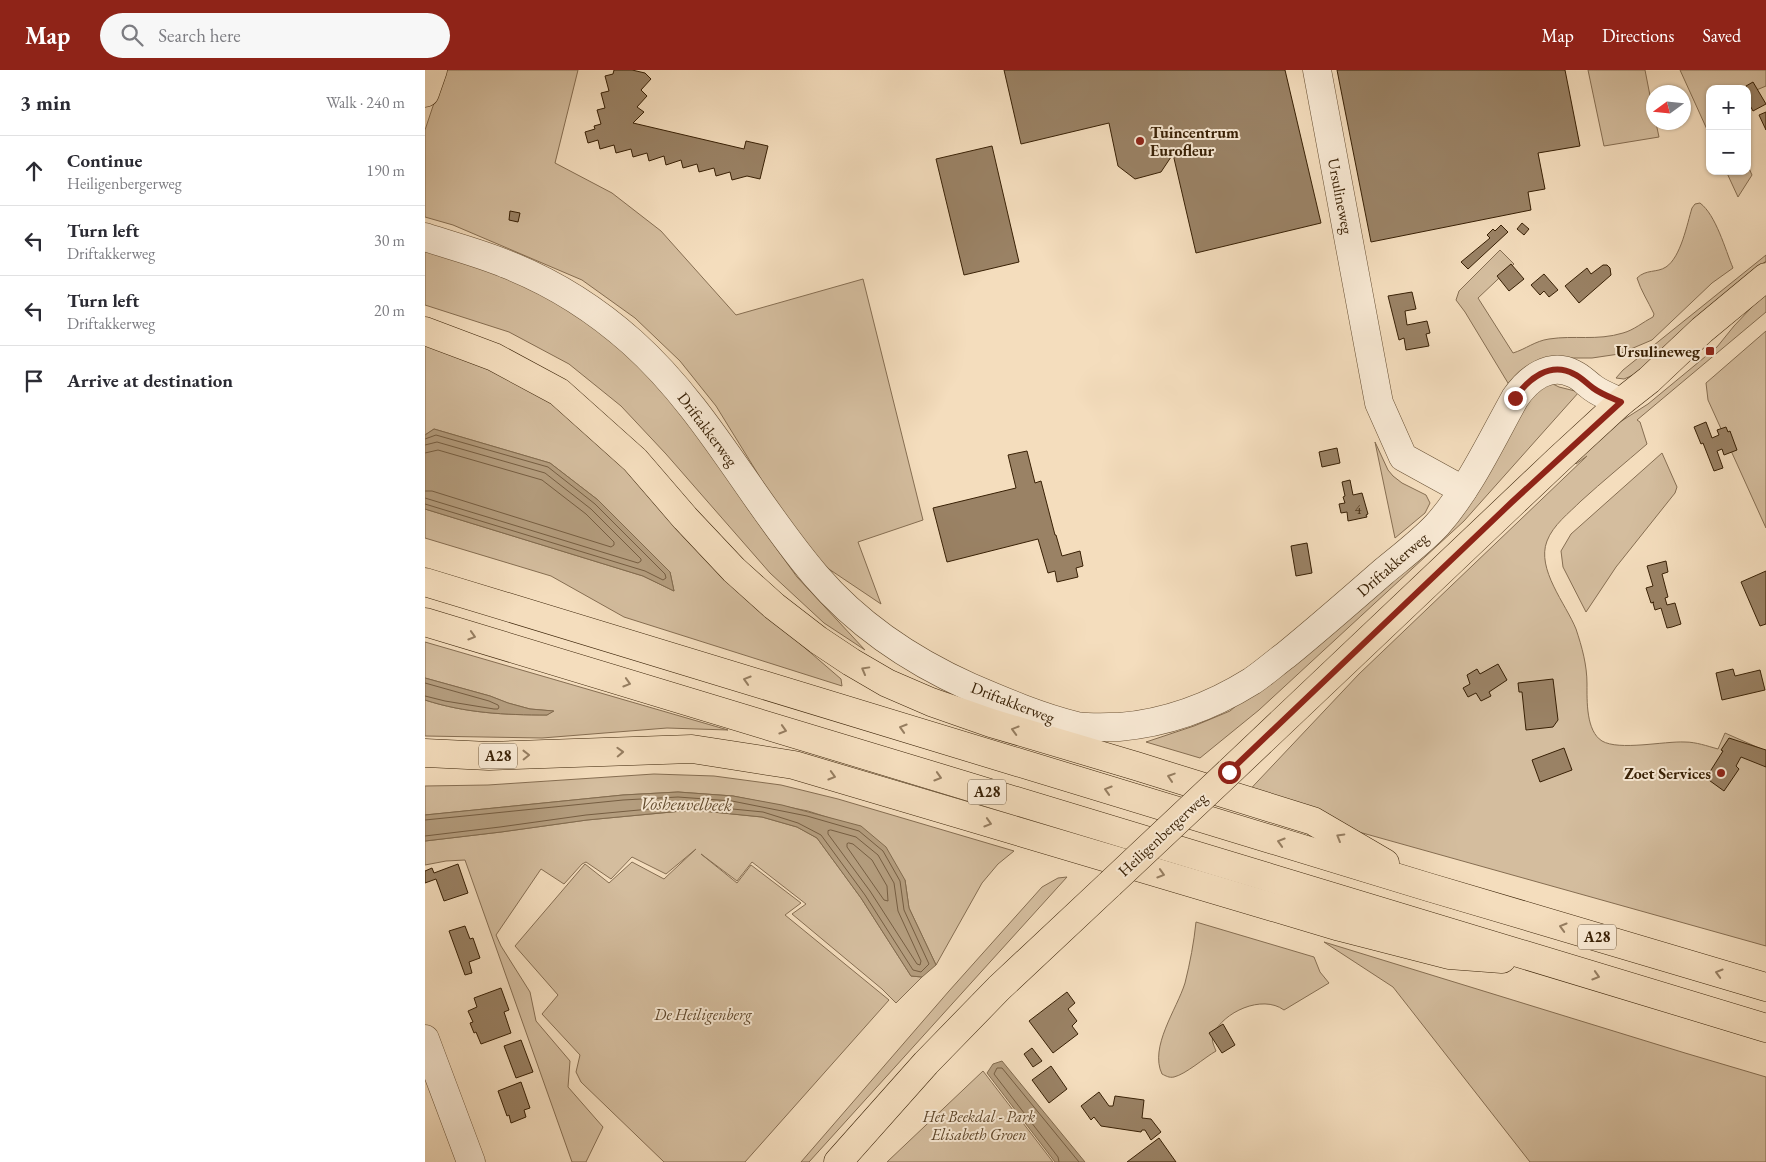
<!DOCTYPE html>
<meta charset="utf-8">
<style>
:root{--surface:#fff;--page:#f7f7f7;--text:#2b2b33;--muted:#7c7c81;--line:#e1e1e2;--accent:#8f2418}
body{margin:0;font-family:"EB Garamond",serif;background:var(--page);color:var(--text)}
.controls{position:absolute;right:15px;top:15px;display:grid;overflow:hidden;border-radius:10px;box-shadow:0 1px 4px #0004}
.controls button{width:45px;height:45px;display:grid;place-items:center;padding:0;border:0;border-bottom:1px solid var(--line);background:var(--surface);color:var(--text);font:25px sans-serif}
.compass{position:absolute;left:1221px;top:15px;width:45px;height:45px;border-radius:50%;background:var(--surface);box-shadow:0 1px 4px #0004;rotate:255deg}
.stop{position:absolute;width:15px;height:15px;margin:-11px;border:4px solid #8f2418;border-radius:50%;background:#fff}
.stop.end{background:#8f2418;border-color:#fff;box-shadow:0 1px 5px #0008}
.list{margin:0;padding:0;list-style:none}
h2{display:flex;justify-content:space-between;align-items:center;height:65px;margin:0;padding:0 20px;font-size:21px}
h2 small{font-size:16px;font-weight:400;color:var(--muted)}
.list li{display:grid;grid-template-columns:32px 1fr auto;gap:15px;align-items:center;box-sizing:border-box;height:70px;padding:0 20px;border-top:1px solid var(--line)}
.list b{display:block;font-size:19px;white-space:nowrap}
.list p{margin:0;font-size:16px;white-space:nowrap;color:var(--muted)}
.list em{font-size:16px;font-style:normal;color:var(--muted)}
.icon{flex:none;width:28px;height:28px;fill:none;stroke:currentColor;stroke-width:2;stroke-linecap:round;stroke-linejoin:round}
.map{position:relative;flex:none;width:1341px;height:1092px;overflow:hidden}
header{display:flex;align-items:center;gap:30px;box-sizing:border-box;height:70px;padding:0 25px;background:var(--accent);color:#fff}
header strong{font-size:24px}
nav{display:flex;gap:28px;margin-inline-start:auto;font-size:18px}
.search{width:350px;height:45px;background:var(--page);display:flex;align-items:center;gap:12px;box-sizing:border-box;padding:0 18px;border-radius:28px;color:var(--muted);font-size:19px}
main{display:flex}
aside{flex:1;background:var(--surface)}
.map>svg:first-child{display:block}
</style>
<header>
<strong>Map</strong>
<div class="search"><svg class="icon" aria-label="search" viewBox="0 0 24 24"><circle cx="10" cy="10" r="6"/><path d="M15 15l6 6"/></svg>Search here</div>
<nav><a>Map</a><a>Directions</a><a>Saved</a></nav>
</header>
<main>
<aside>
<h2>3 min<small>Walk · 240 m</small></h2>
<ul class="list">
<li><svg class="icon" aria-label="ahead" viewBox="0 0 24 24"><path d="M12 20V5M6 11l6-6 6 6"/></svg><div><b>Continue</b><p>Heiligenbergerweg</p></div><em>190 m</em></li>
<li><svg class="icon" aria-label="left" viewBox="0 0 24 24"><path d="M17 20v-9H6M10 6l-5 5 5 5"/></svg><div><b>Turn left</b><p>Driftakkerweg</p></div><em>30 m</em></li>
<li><svg class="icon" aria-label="left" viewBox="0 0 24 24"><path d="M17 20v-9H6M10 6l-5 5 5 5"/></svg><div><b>Turn left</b><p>Driftakkerweg</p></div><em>20 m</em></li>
<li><svg class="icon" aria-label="arrive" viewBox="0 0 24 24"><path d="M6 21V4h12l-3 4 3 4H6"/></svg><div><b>Arrive at destination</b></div></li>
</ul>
</aside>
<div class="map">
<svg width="1341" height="1092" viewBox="0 0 1341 1092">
<rect width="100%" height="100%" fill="#f4ddbd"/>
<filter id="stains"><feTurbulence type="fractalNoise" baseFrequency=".004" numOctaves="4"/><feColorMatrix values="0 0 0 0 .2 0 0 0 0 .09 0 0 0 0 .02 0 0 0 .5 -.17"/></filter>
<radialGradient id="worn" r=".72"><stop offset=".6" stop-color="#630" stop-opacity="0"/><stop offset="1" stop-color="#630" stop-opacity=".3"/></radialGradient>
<g fill="#d4bd9e" stroke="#866e52">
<polygon points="20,0 153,0 130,93 187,123 236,161 311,245 438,209 498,450 433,472 456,534 383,485 291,336 255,291 210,248 157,210 28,155 0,147 0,60"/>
<polygon points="1163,0 1220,0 1228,41 1228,52 1231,53 1234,67 1179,76"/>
<polygon points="1255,0 1341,0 1341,16 1322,24 1322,19 1285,19 1285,66"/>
<polygon points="1322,94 1327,105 1313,127 1301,101 1322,101"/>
<path d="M1275,133c16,12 25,46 33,65l-21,15 -60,57 -33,14 -27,4h-24l-57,30 -46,-76 -9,-12 3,-9 41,-41 14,14 -36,34 35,55c13,-4 22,-12 36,-14 25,-4 48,2 74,-6 11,-3 20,-11 30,-16l1,-3c-6,-13 -13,-23 -17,-36 9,-9 20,-5 29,-11 15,-10 21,-43 26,-59l3,-4z"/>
<polygon points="0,177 113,217 206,282 288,385 323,439 372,507 440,580 399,553 345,503 241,384 196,336 144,294 84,262 0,235"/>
<polygon points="1341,185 1341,191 1213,303 1199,309 1191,308 1198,300"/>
<path d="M1341,222v20l-129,108 3,2 7,22c-22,19 -44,37 -66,57 -12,12 -28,24 -34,40 -11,28 19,63 29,88 6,18 11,36 11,55 0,17 -1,47 15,57 17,10 62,0 83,1 11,0 22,4 33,7l7,-16 41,18v195l-525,-147 118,-125 228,-218 -11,8 -3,-5 36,-30 39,-25 69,-57 17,-21z"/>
<polygon points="1341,261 1341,458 1283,330 1281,313"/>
<polygon points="0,265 132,329 350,552 416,609 417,616 199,547 126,506 0,468 0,439 218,506 249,521 245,502 173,430 125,393 9,359 0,365"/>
<polygon points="1122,311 1134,317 1154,322 1039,451 834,640 775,688 721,672 769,656 805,641 924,541 1090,346"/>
<polygon points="950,372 963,400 968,406 977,413 1001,425 1005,433 1000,443 970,468"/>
<polygon points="1237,383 1252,417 1250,423 1191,497 1161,542 1138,497 1136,481 1146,464"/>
<path d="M0,572l303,88 -61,-2 -125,10 -117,-2v-36c40,13 80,15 122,15l6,-4 -23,-2 -22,-6 -18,-7 -65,-18z"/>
<polygon points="229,704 289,706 356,715 413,729 589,781 573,794 557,813 511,895 484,838 480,810 417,752 383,741 308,726 253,722 198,725 0,745 0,716 63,715"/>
<polygon points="268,740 337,747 372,757 392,768 436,828 486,906 497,907 471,933 457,919 367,844 381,834 327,792 312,811 276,784 312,813 326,795 376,833 360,845 464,930 320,1092 239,1092 156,1012 151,1002 155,985 117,944 133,925 90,876 160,794 184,813 207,792 239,809 271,779 241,804 207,787 186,809 161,792 157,794 139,814 116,799 71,865 76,876 105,922 111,951 145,991 143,1017 178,1057 161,1092 147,1092 40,790 21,791 0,795 0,771 76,762 162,750"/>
<polygon points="642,807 384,1092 376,1092 524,921 617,817 633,808"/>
<path d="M771,852l118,35 6,15 9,11 -45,27c-22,-16 -61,2 -71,25 -2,5 1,11 3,16 -12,7 -30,23 -42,26 -5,1 -8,-1 -12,-3 -13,-27 15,-65 23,-91 5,-20 9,-41 11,-61z"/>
<polygon points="899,872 1260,983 1341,1007 1341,1092 1105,1092 968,917"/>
<polygon points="558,1001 628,1092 462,1092"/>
</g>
<g fill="#b49d7e" stroke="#826b4e">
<polygon points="9,359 125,393 173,430 245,502 249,521 218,506 0,439 0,365"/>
<path d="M0,608l65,18 18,7 22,6 24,2 -7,4c-42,0 -82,-2 -122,-15z"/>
<polygon points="253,722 308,726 357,735 436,756 461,777 480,810 484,838 511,895 497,907 486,906 436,828 392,768 372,757 337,747 267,740 162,750 76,762 0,771 0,745 198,725"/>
<polygon points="577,991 660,1092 630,1092 562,1003 568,994"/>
</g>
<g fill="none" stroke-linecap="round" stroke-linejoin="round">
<g stroke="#765e42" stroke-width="1">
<polyline points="0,369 11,365 123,397 170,434 240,504 241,508 238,510 220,501 0,434"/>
<polyline points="0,375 12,372 120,403 166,439 216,489 216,491 213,493 0,428"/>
<polyline points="0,383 13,380 117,410 161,444 189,472 189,475 186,477 7,421 0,421"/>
<polyline points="0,613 64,631 73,635 74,637 73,639 69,639 20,631 0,626"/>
<polyline points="0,750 198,730 253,727 307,731 382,746 434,761 458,781 475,811 479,840 504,894 496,902 488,900 440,825 396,765 373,753 338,742 267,735 161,745 75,757 0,766"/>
<polygon points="406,760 431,767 453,785 469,813 473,841 496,891 495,895 492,894 445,821 403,764 403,761"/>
<polygon points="424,773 428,774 447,790 462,816 463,831 459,830 422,777 422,774"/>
<polyline points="634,1092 633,1087 569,1004 572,998 577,998 654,1092"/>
</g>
</g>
<g fill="#9a8265" stroke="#382005">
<polygon points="189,0 207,0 220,3 226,9 216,20 222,26 212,37 219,42 208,53 319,79 321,71 343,76 335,109 322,106 307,110 305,102 291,106 289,98 274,102 272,94 258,98 256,90 241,95 239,86 224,91 222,83 208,87 206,79 191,83 189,75 175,79 173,70 163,73 160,62 170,59 169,56 176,54 172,40 180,38 176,23 184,21 180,6 188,4"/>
<polygon points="579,0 860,0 896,153 771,183 748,84 736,102 710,109 693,96 684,53 596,74"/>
<polygon points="912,0 1140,0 1155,76 1113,83 1120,119 1103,122 1106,140 946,172"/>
<polygon points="1328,12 1341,34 1328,41 1322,30 1322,26 1325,25 1321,16"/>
<polygon points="1341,42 1341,60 1334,45"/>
<polygon points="567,76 594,192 539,205 511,89"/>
<polygon points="85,141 95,143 93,152 84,150"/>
<polygon points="1097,153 1104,159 1099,165 1092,159"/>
<polygon points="1076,155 1083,162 1043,199 1036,192 1065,168 1062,165 1068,159 1070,161"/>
<polygon points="1086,194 1099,209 1084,221 1072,206"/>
<polygon points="1178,195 1182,195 1185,198 1186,205 1154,233 1140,216 1162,198 1166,204"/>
<polygon points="1119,204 1133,220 1124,227 1119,221 1115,225 1106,215"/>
<polygon points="987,222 991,239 980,241 982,255 1002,251 1005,263 1001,264 1004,276 981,280 979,268 974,270 963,226"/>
<polygon points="1281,352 1287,368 1294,365 1292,360 1301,357 1303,362 1305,361 1312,380 1299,385 1297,379 1292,381 1298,398 1289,401 1278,373 1276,374 1269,357"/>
<polygon points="912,378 915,393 897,397 894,382"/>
<polygon points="602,381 610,413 616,411 630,465 631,465 637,486 655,481 658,496 651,498 653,507 632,512 630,501 623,503 613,469 522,492 508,438 591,418 583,385"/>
<polygon points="925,410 928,425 937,423 943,444 941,445 942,447 923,451 922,442 916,443 914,434 920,433 918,427 920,426 917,412"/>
<polygon points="882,473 887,503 871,506 866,476"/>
<polygon points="1241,491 1243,502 1237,504 1243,527 1240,528 1242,535 1250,533 1256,554 1247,557 1242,558 1236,538 1230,540 1228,533 1229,532 1226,533 1221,518 1228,516 1222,496"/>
<polygon points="1341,501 1341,554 1335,556 1316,512"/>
<polygon points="1073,594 1082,610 1064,622 1066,626 1056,631 1051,623 1043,627 1038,618 1045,614 1042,605 1052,599 1055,604"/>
<polygon points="1308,599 1310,606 1335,600 1340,620 1297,630 1291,603"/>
<polygon points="1128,609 1133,650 1128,657 1101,660 1097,622 1094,622 1093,613"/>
<polygon points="1304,668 1341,680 1341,697 1316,687 1311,696 1314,699 1299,721 1281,708 1298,681 1296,680"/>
<polygon points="1139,678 1147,700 1115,712 1107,690"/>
<polygon points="33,794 43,823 19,831 11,809 0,813 0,801 7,798 9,803"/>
<polygon points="40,856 45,869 48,868 55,888 44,892 47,903 40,905 24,861"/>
<polygon points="76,918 84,940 79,942 86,963 56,974 51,962 49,963 45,953 48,952 43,941 52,937 49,928"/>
<polygon points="642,922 650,933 643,939 652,951 647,956 653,964 628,983 604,951"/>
<polygon points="798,954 810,975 797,983 784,963"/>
<polygon points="96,970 108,1002 91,1008 79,976"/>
<polygon points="607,978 617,991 608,997 599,984"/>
<polygon points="626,996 642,1019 624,1033 607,1010"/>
<polygon points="96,1012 105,1038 99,1040 101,1047 86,1053 84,1045 82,1046 73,1021"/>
<polygon points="674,1022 684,1036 688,1036 690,1026 719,1030 717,1048 726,1049 736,1062 726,1070 720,1060 717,1060 716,1062 676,1056 669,1047 666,1050 656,1036"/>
<polygon points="734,1068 751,1092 702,1092"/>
</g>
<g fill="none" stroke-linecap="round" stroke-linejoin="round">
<defs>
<g id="minor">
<polyline points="892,0 954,333 978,387 1038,420"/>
<path d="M0,167c27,9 55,16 81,27 46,18 89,45 126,78 75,67 119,158 184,234 42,49 96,85 154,111 35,15 70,30 107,39 13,2 29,1 42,1 48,-4 93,-21 133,-46 12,-8 23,-18 34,-26 33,-27 65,-55 97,-83 18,-15 38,-30 54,-47 32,-36 54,-84 78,-127 13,-19 35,-37 59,-24 7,3 12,9 19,14 8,6 19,10 28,14"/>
<polyline points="0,969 46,1092"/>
</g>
<g id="major">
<polyline points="0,23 8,0"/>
<polyline points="804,702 1133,390 1196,332 1224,310 1277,260 1341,207"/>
<polyline points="413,1092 501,993 574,918 685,814"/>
</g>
<g id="highway">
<polyline points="0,261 69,287 134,322 210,390 260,448 309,500 349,536 393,570 426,592 462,613 506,632 566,653 711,696 888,751 960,793"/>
<polyline points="0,512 1003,817 1341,917"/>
<polyline points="0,552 1341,958"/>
<polyline points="0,683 64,686 267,679 369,695 915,857 1024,885 1077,889"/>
</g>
</defs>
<use href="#minor" stroke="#674f33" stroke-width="29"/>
<use href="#major" stroke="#382005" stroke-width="29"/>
<use href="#highway" stroke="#382005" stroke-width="29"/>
<use href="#minor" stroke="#f8e9d4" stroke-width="28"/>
<use href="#major" stroke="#f4ddbd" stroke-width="28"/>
<use href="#highway" stroke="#f4ddbd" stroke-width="28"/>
<defs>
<polyline id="major-bridge" points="685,814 804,702"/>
</defs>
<use href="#major-bridge" stroke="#382005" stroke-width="29" stroke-linecap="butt"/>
<use href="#major-bridge" stroke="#f4ddbd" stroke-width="28"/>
</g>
<defs><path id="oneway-chevron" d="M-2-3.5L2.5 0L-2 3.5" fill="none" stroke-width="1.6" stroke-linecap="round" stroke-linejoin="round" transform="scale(1.25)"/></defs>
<g stroke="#967e61">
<use href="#oneway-chevron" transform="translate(47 566) rotate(17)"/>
<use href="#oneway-chevron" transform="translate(440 600) rotate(-151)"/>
<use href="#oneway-chevron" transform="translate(322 610) rotate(-163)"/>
<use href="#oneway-chevron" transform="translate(202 613) rotate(17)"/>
<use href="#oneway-chevron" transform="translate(478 658) rotate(-163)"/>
<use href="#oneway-chevron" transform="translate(358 660) rotate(17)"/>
<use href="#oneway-chevron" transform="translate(590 660) rotate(-164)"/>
<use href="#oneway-chevron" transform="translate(195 682) rotate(-2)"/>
<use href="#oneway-chevron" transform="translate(101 685) rotate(-1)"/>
<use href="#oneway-chevron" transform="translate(407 706) rotate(16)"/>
<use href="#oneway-chevron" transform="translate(513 707) rotate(17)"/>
<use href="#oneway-chevron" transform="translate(746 707) rotate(-162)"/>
<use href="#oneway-chevron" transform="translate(683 720) rotate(-163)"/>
<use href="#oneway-chevron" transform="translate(563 753) rotate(17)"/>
<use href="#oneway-chevron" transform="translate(915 767) rotate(-150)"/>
<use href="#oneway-chevron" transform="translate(856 772) rotate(-163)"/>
<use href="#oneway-chevron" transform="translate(736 804) rotate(17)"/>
<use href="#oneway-chevron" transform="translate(1138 857) rotate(-164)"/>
<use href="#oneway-chevron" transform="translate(1294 903) rotate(-164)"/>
<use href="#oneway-chevron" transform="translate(1171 906) rotate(17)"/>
</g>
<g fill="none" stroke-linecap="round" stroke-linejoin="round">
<path stroke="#8f2418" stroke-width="6" d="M804,702l283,-270 109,-100c-9,-4 -20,-8 -28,-14 -7,-5 -12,-11 -19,-14 -24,-13 -46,5 -59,24"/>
</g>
<g fill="#8f2418" stroke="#f8e9d4" stroke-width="2">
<circle cx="715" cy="71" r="5"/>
<rect x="1280" y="276" width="10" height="10" rx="2.5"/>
<circle cx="1296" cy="703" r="5"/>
</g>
<g text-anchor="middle" stroke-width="4" stroke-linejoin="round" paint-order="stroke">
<g font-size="14" fill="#50381d">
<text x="933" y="444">4</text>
</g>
<g fill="#f8e9d4" stroke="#725c43" stroke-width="1">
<rect x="54" y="673.5" width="38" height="25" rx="4"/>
<rect x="543" y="709.5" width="38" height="25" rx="4"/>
<rect x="1153" y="854.5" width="38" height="25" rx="4"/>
</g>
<g font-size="15" font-weight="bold" fill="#382005">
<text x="73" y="691">A28</text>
<text x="562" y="727">A28</text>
<text x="1172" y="872">A28</text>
</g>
<g font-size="16" font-weight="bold" fill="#382005" stroke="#f8e9d4" text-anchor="end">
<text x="725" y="68" text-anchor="start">Tuincentrum<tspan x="725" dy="18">Eurofleur</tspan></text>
<text x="1275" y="287">Ursulineweg</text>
<text x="1286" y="709">Zoet Services</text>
</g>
<g font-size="16" fill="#382005" stroke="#f8e9d4">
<text transform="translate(916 126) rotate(79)" y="6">Ursulineweg</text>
<text transform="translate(283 359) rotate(53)" y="6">Driftakkerweg</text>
<text transform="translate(967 494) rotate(-41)" y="6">Driftakkerweg</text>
<text transform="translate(588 632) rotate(21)" y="6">Driftakkerweg</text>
<text transform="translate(737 764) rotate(-43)" y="6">Heiligenbergerweg</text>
</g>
<g font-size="16" font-style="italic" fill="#5f472b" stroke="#f8e9d4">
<text x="278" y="950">De Heiligenberg</text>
<text x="554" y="1052">Het Beekdal - Park<tspan x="554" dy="18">Elisabeth Groen</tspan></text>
</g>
<g font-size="18" font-style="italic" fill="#634c2f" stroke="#f8e9d4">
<text transform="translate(261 734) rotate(1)" y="6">Vosheuvelbeek</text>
</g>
</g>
<rect width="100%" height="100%" filter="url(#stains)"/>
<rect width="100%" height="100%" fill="url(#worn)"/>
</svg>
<div class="controls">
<button>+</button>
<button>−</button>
</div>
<svg class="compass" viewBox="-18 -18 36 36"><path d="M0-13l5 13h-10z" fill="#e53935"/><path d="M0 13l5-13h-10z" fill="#7c7c81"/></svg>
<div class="stop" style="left:804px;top:702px"></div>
<div class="stop end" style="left:1090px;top:328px"></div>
</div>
</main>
